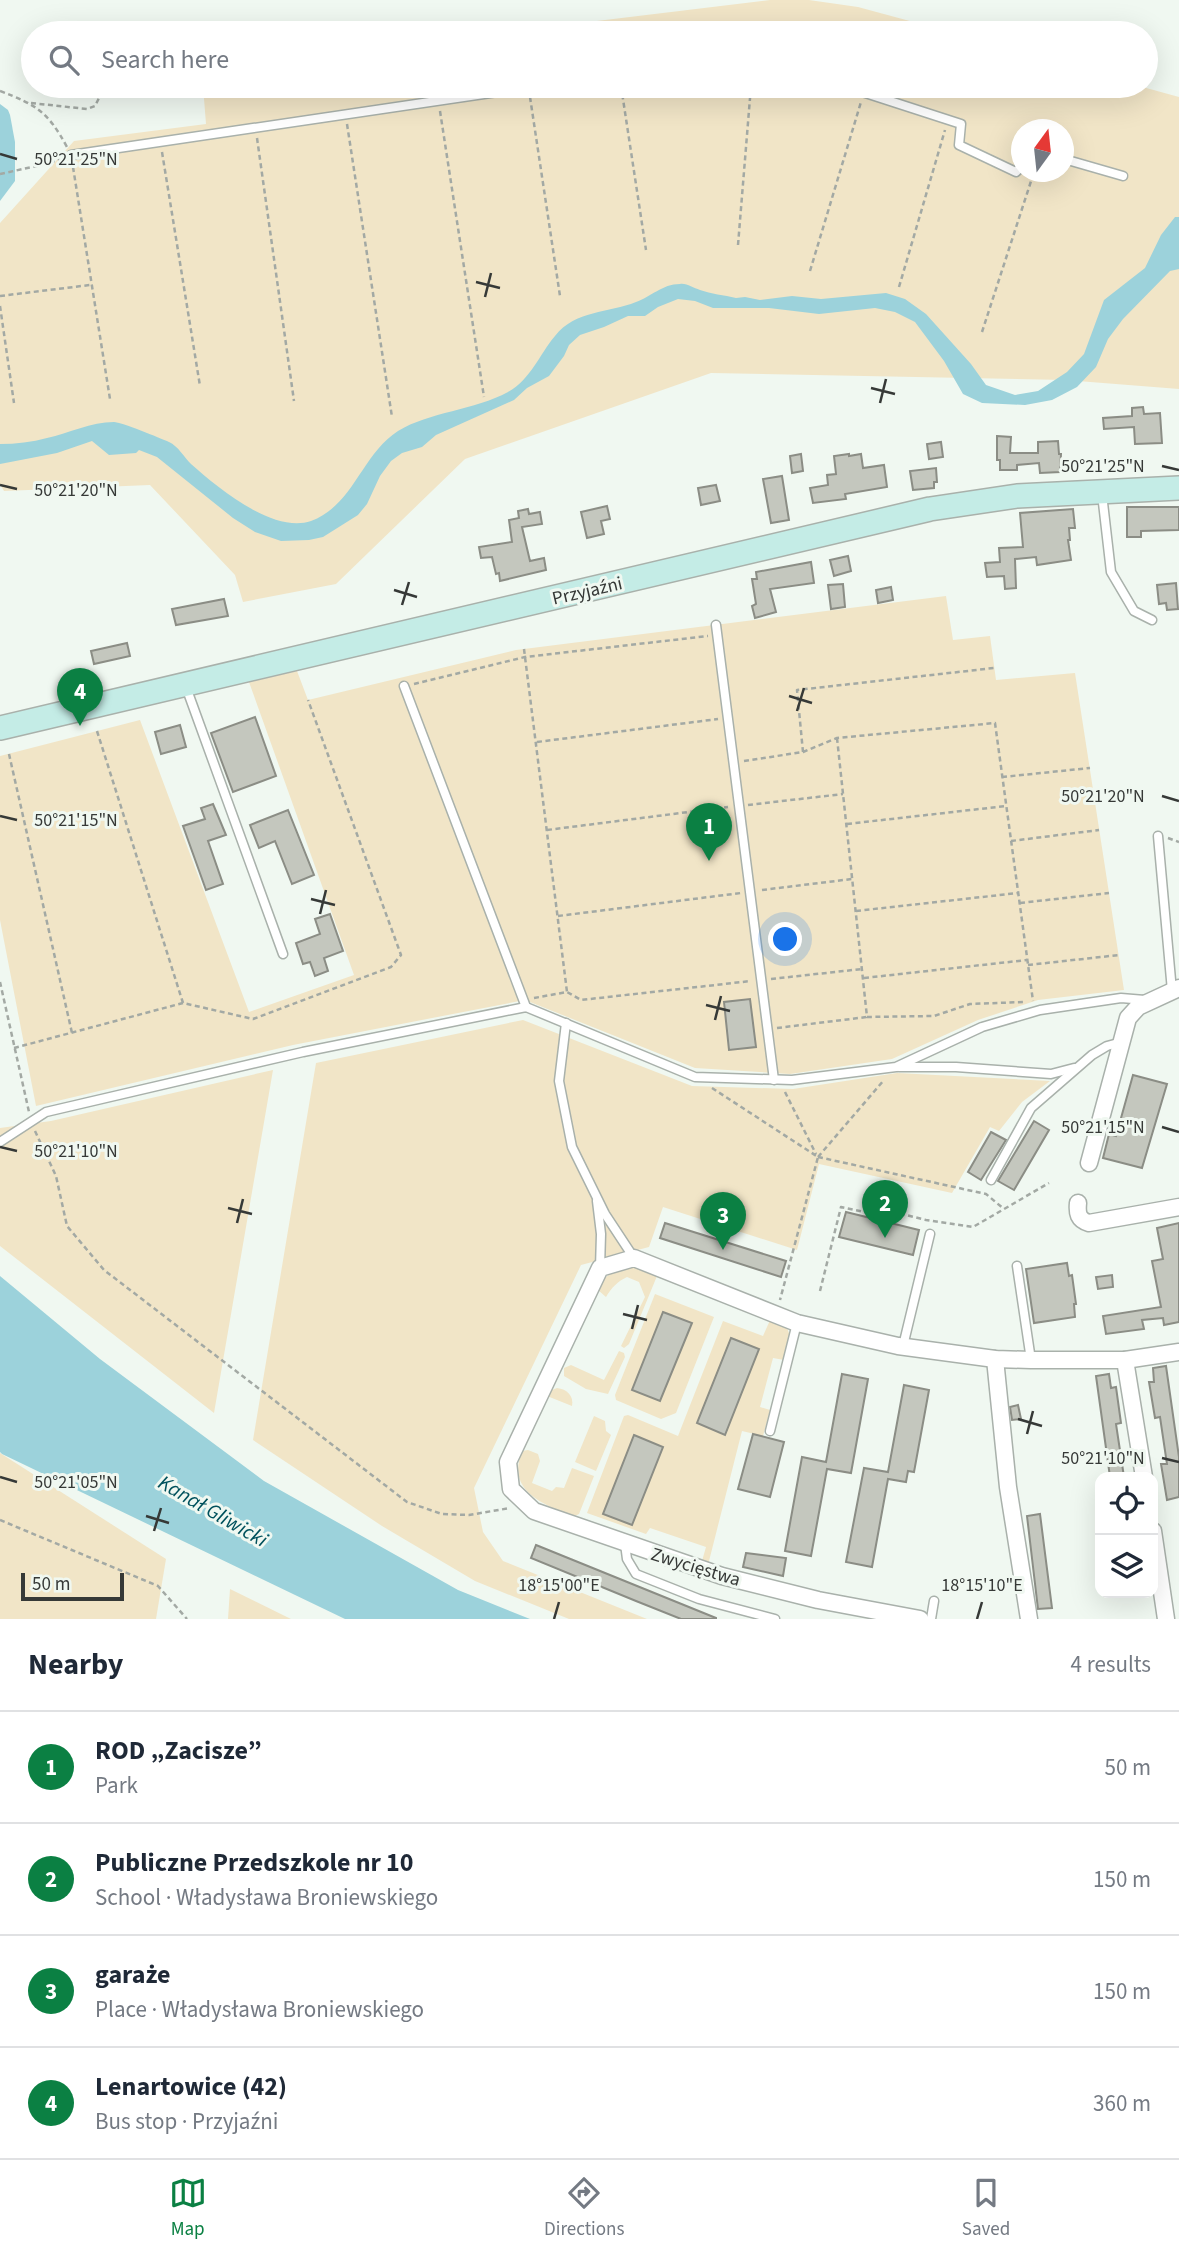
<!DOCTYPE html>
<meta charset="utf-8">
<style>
:root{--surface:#fff;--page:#f2f2f3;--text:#1f2937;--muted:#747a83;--line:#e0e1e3;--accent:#0b8043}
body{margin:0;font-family:"Source Sans 3",sans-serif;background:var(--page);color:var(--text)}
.controls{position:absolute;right:21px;bottom:21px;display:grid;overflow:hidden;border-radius:14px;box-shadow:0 7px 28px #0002}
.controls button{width:63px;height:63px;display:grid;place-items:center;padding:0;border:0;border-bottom:2px solid var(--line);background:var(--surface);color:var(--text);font:35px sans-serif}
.compass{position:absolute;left:1011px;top:119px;width:63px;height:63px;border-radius:50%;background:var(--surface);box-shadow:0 7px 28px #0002;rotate:15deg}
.scale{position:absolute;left:21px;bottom:18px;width:103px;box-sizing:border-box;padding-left:7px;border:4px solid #363937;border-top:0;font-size:19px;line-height:24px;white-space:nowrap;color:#363937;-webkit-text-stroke:5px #f0f8f1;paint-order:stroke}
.you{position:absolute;left:786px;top:940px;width:24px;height:24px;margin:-18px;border:5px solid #fff;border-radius:50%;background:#1a73e8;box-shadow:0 0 0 10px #1a73e833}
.badge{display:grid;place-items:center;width:46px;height:46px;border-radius:50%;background:var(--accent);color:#fff;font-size:23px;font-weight:700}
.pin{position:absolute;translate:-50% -58px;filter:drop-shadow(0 2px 4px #0008)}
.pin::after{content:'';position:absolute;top:37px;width:24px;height:21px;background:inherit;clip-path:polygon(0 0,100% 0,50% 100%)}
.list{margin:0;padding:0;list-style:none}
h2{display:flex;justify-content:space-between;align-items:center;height:91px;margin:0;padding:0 28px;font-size:30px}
h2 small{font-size:23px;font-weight:400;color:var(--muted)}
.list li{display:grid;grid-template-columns:46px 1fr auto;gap:21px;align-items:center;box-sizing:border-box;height:112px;padding:0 28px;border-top:2px solid var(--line)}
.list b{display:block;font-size:26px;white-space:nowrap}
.list p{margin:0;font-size:23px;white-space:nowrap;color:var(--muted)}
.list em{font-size:23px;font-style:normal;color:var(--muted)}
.icon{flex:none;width:38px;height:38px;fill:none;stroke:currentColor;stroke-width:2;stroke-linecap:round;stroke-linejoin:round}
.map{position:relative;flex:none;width:1179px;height:1619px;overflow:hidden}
.search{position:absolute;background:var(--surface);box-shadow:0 7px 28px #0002;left:21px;right:21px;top:21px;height:77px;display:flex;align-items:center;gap:18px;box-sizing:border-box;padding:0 24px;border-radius:38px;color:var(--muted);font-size:26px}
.sheet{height:539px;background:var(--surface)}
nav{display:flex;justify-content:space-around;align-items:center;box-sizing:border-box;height:98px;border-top:2px solid var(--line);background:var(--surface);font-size:19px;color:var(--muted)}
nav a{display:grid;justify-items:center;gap:4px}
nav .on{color:var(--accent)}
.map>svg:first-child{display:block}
</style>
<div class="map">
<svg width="1179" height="1619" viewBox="0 0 1179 1619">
<rect width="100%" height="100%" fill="#f0f8f1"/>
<g fill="#f1e5c7" fill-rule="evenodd">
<polygon points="770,0 809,0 858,7 954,33 498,33"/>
<path d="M203,86h936l40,11v292l-114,-9 -354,-7 -246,86 -129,125 -93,18 -8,-27 -85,-90 -146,6 -4,-7v-261l74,-82 132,-17zM1021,130h43v42h-43z"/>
<polygon points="946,596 953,640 990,636 996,680 1075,673 1124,990 1038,1000 978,1020 892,1059 790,1074 695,1068 525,1000 293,1045 36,1106 0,920 0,756 140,720 249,1012 354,975 249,682 297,671 308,700 516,650"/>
<polygon points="523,1020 692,1086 793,1089 897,1073 1050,1081 1022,1102 999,1131 990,1127 952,1193 819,1164 797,1250 663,1207 649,1247 581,1265 474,1488 483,1532 503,1561 647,1619 569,1619 475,1581 382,1526 253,1440 316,1063"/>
<polygon points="273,1070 214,1413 0,1246 0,1128 51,1121"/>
<path d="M630,1267h7l20,9 -28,68 -5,4 -3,-2 24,-49 -6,-15 -12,-5c-9,4 -16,11 -21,20l-8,-7c5,-16 17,-19 32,-23z"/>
<polygon points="655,1294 714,1317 676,1413 661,1419 616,1400 615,1395"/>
<polygon points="771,1318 786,1325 790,1336 784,1360 773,1358 760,1407 770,1410 763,1436 742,1431 708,1565 702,1561 706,1547 650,1528 646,1534 587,1513 624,1416 628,1415 678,1436 723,1321 763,1336"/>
<polygon points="619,1351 624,1353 625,1357 608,1394 586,1389 564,1376 564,1368 571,1365 604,1380"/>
<path d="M557,1388c10,1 17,8 15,18l-25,-10 5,-6z"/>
<polygon points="594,1416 605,1421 606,1431 611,1435 596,1471 575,1462"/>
<path d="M528,1450l10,4 2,7 -8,22 20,8 4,-4 8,1 8,-20 22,8 -15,38 -6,3c-30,-14 -67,-25 -51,-66z"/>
<polygon points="0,1453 166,1559 156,1619 0,1619"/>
<polygon points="230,1589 291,1619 228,1619"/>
</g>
<g fill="#9cd2db">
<polygon points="0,104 8,110 10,115 15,142 15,181 0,201"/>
<path d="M1175,217h4v52l-9,2 -47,48 -15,20 -12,28 -19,20 -25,13 -27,5 -43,-2 -19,-9 -19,-33 -29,-39 -20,-10 -20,-4 -56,6 -50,-6h-56l-18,-7 -17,-2 -20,8 -13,9h-17l-24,11 -24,8 -11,10 -5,11 -15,20 -22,12 -13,12 -78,35 -14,12 -20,6 -11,8 -11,15 -13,28 -9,11 -35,22 -14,3 -28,1 -26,-9 -22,-14 -76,-61 -18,-7 -3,3 -27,2 -17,-14 -35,12 -57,11v-20c16,0 32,-2 47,-6 22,-5 44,-16 67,-16 7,0 46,16 55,20 9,4 15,15 22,22 26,23 82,70 120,57 43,-16 50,-66 87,-90 31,-19 77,-21 110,-39 23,-13 31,-37 47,-56 20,-26 54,-23 81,-34 15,-5 26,-18 44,-18 7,-1 13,4 20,6 11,4 24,5 36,8l9,-1 15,3 32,-4 29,3 65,-6 19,6 21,15 45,50 15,21 29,10 23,-4 29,-19 17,-18 20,-54 41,-32 16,-33z"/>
<polygon points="0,1276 100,1359 264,1481 458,1590 530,1619 345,1619 2,1454 0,1452"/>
</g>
<g fill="#c4c7be" stroke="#8b8d85" stroke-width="2">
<polygon points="1143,407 1144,414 1160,413 1162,443 1135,444 1134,427 1104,429 1103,418 1132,416 1132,408"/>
<polygon points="997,436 1011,437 1010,453 1038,453 1038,442 1058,441 1059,454 1061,454 1060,472 1040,473 1039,463 1017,465 1017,470 1000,470 1000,460 997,460"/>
<polygon points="941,442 943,457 929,459 927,444"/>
<polygon points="801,454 803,471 792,473 790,456"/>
<polygon points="849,454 849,456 861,454 863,468 884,465 887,487 845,494 846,499 813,503 810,488 828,485 827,475 836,474 834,456"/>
<polygon points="936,468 937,482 934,482 934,488 913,490 910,471"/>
<polygon points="782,476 789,520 771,523 763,479"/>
<polygon points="716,485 720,501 701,505 698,488"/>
<polygon points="607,506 610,519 601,521 604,534 587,538 581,512"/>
<polygon points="1127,507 1179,507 1179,530 1141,531 1141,537 1127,537"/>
<polygon points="528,509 529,514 540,512 542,524 522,527 530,561 544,558 546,570 500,581 499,573 496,574 492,557 481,558 479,547 512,542 509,520 519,518 518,511"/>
<polygon points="1073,509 1075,528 1069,528 1070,540 1068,540 1071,560 1037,565 1036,557 1015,559 1016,588 1005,589 1004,576 987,577 985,563 1000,562 999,548 1023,547 1020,513"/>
<polygon points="848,556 851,571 834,576 830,560"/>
<polygon points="811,562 814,583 770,589 776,612 755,618 752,606 756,604 752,579 757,579 756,572"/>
<polygon points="1176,583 1178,609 1167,610 1166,603 1159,604 1157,585"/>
<polygon points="843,584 845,607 831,609 828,585"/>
<polygon points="891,587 893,600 878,603 876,590"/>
<polygon points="224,599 228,616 176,625 172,609"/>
<polygon points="127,643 130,656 94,664 91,651"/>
<polygon points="255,717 276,776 233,792 211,733"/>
<polygon points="180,725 186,747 161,754 155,732"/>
<polygon points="213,804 226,835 208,841 223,884 206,890 183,826 205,819 201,808"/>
<polygon points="288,810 314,875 292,884 275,841 259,848 250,825"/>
<polygon points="330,914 343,951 324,958 328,971 315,976 310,962 303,964 296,943 320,934 315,919"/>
<polygon points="750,999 756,1047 729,1050 724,1002"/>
<polygon points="1133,1075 1167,1084 1142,1168 1103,1158 1109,1134 1116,1136"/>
<polygon points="1034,1121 1049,1130 1014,1190 998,1181"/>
<polygon points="991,1132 1006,1140 981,1180 968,1172"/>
<polygon points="846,1212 919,1230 913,1255 839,1237"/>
<polygon points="665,1223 786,1261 781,1277 660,1238"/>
<polygon points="1179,1223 1179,1322 1164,1325 1163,1318 1142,1320 1144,1329 1106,1334 1103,1316 1161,1307 1152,1261 1163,1259 1157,1228"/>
<polygon points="1067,1263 1069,1276 1072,1275 1076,1304 1074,1304 1075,1317 1034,1323 1026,1269"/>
<polygon points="1112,1275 1113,1287 1098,1289 1096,1277"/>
<polygon points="663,1312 692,1323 660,1401 632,1390"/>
<polygon points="731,1338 759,1349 725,1435 697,1423"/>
<polygon points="1166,1366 1179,1457 1179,1497 1167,1500 1161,1464 1167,1464 1160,1417 1155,1418 1149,1382 1154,1382 1153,1368"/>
<polygon points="842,1374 868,1379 851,1473 827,1469 811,1556 785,1551 802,1457 826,1462"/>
<polygon points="1109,1374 1111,1388 1116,1387 1121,1423 1116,1424 1124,1477 1110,1477 1096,1376"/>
<polygon points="904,1385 929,1390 914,1472 908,1471 906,1482 888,1479 872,1567 846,1562 864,1468 888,1472"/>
<polygon points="1018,1405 1021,1419 1012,1420 1010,1407"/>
<polygon points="753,1434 784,1442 770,1497 738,1489"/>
<polygon points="634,1435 663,1447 632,1525 603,1514"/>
<polygon points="1040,1514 1052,1608 1038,1609 1027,1516"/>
<polygon points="536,1545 716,1618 716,1619 681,1619 636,1601 531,1558"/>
<polygon points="746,1553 786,1558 783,1576 743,1567"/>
</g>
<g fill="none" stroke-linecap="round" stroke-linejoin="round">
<defs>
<g id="service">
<polyline points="851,86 856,90 961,124 959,145 1016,172 1021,167"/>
<polyline points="71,155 538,86"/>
<polyline points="1064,159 1123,176"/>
<polyline points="1102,494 1111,572 1134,611 1152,620"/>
<polyline points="716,625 774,1080"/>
<polyline points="404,686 526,1007"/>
<polyline points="186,687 283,954"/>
<polyline points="1158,836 1172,991"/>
<polyline points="566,1023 559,1081 572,1147 605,1214 634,1258"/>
<polyline points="899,1067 956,1067 1051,1074 1074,1068"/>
<polyline points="0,1142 46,1112 303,1052 526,1007 695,1077 792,1080 896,1067 982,1027 1040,1010 1121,998 1145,1000"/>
<polyline points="991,1180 1031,1108 1092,1055 1107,1046 1122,1042"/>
<polyline points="597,1201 601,1234 600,1268"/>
<polyline points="1017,1266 1031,1360"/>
<polyline points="903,1346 930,1234"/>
<polyline points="770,1431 797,1323"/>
<polyline points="625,1544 627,1559 636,1574 699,1599 775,1619"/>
<polyline points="931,1619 934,1601"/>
</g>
<g id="minor">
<polyline points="1089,1163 1128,1018 1138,1007 1179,988"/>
<path d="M1078,1203c-1,10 0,17 11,20l90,-16"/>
<polyline points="995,1359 1008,1487 1029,1619"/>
<polyline points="1125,1360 1144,1477"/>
<polyline points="1153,1531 1166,1619"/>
<polyline points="920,1619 818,1600 722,1576 534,1511 511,1489 508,1462 600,1268 634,1258 797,1323 898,1346 995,1359 1031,1360 1125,1360 1179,1352"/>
</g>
<polyline id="secondary" points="0,728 930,509 1017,496 1179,488"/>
</defs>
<use href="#service" stroke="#a9b1ab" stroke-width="11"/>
<use href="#minor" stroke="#a9b1ab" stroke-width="19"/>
<use href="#secondary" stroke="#a9b1ab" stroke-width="26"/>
<g stroke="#a3a9a4" stroke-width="2.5" stroke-dasharray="5 3.5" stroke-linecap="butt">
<polyline points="621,86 646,250"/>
<path d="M0,91c37,14 48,21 67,56"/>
<polyline points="530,97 560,296"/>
<polyline points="31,103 87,109 95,106 99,98 100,86"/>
<polyline points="440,111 484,397"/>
<polyline points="347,124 392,417"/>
<polyline points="257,138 294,401"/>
<polyline points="162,152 200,386"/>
<polyline points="73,167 110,399"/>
<polyline points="0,174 46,164 61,159"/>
<polyline points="738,245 751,86"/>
<polyline points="810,271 861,102"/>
<polyline points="899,287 945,130"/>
<polyline points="0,296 90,285"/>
<polyline points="0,306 14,403"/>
<polyline points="982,332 1034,172"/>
<polyline points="524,649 567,992"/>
<polyline points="414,684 525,657 708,636"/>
<polyline points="97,731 183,1003"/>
<polyline points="837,738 867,1017 934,1016 970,1004 1024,1002"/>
<polyline points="537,742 718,719"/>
<polyline points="803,752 797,690 994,668"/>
<polyline points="9,754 72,1033"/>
<polyline points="744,761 803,752 837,738 995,723 1033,1001"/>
<polyline points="1002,777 1090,768"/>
<polyline points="748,805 843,794"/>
<polyline points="847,824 1006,806"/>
<polyline points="547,830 728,807"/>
<polyline points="1168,838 1179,842"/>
<polyline points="1011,841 1099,830"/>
<polyline points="762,890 852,879"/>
<polyline points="1020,903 1109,893"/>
<polyline points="856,911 1018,893"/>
<polyline points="558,916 741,893"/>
<polyline points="1028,965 1119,955"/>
<polyline points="864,978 1027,960"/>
<polyline points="771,979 862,969"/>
<polyline points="0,982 29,1112"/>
<polyline points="534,998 567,992 581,1000 751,981"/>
<polyline points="777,1028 867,1017"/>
<polyline points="14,1048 183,1003 253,1019 391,967 401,955 308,700"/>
<polyline points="712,1088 818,1157 780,1300"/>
<polyline points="785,1092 816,1154"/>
<polyline points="35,1131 56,1176 67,1226 104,1270 407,1502 442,1514 469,1515 510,1508"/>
<polyline points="818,1157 986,1194 1004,1209"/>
<polyline points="818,1157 884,1080"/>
<polyline points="820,1291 841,1207 869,1213 870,1206 926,1220 973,1227 1049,1183"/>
<polyline points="0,1520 158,1586 187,1619"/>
</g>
<use href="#service" stroke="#fff" stroke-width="8"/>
<use href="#minor" stroke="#fff" stroke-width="16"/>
<use href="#secondary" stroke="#c4ece6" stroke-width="23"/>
</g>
<path fill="none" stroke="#363937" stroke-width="2.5" d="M0,154l17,5M476,282l24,6M485,297l6,-24M871,388l24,6M880,403l6,-24M1162,466l17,4M0,485l17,4M394,590l23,7M402,605l7,-23M789,696l23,7M797,711l7,-23M1162,796l17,5M0,816l17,4M311,899l24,6M320,914l6,-24M706,1005l24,6M715,1020l6,-24M1162,1127l17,5M0,1147l17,4M228,1208l24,6M237,1223l6,-24M623,1314l24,6M632,1329l6,-24M1018,1419l24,7M1027,1434l6,-23M1162,1458l17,4M0,1477l17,5M146,1516l23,7M154,1531l7,-23M554,1619l5,-17M977,1619l5,-17"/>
<g text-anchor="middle" stroke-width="6" stroke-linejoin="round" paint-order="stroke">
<g font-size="19" fill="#363937" stroke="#f0f8f1">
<text transform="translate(587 590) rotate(-13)" y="7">Przyjaźni</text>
<text transform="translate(696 1566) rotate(17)" y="7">Zwycięstwa</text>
</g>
<g font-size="21" font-style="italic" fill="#00515c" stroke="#f0f8f1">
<text transform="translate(213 1511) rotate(30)" y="7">Kanał Gliwicki</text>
</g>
</g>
<g font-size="18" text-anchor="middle" fill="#363937" stroke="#f0f8f1" stroke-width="6" stroke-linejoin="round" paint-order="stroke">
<text x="76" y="165">50°21'25"N</text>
<text x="1103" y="472">50°21'25"N</text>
<text x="76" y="496">50°21'20"N</text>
<text x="1103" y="802">50°21'20"N</text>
<text x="76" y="826">50°21'15"N</text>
<text x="1103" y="1133">50°21'15"N</text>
<text x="76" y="1157">50°21'10"N</text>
<text x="1103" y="1464">50°21'10"N</text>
<text x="76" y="1488">50°21'05"N</text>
<text x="559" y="1591">18°15'00"E</text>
<text x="982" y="1591">18°15'10"E</text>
</g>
</svg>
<div class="controls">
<button><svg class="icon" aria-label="locate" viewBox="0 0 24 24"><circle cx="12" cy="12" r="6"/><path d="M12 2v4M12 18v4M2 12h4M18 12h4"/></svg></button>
<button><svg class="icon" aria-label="layers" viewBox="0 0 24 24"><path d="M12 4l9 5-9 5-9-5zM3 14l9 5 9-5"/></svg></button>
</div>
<svg class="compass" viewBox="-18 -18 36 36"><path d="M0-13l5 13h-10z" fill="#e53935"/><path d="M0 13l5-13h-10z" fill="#747a83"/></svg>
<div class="scale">50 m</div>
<div class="you"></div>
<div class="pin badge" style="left:709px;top:861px">1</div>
<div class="pin badge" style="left:885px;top:1238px">2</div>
<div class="pin badge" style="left:723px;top:1250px">3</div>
<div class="pin badge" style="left:80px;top:726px">4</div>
<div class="search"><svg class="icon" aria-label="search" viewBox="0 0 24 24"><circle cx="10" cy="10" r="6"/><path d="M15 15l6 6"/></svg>Search here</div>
</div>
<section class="sheet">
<h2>Nearby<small>4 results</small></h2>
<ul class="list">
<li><span class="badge">1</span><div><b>ROD „Zacisze”</b><p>Park</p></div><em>50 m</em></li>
<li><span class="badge">2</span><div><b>Publiczne Przedszkole nr 10</b><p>School · Władysława Broniewskiego</p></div><em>150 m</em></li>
<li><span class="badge">3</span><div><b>garaże</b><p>Place · Władysława Broniewskiego</p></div><em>150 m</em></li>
<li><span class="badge">4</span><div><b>Lenartowice (42)</b><p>Bus stop · Przyjaźni</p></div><em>360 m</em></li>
</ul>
</section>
<nav>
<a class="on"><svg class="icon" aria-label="map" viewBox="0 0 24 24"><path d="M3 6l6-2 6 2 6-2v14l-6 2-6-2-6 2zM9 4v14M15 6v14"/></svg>Map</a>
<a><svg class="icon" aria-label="directions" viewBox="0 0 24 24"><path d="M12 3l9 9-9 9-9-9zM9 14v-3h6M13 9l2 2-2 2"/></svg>Directions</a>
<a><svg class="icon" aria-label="saved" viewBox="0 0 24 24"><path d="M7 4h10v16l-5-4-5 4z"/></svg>Saved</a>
</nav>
